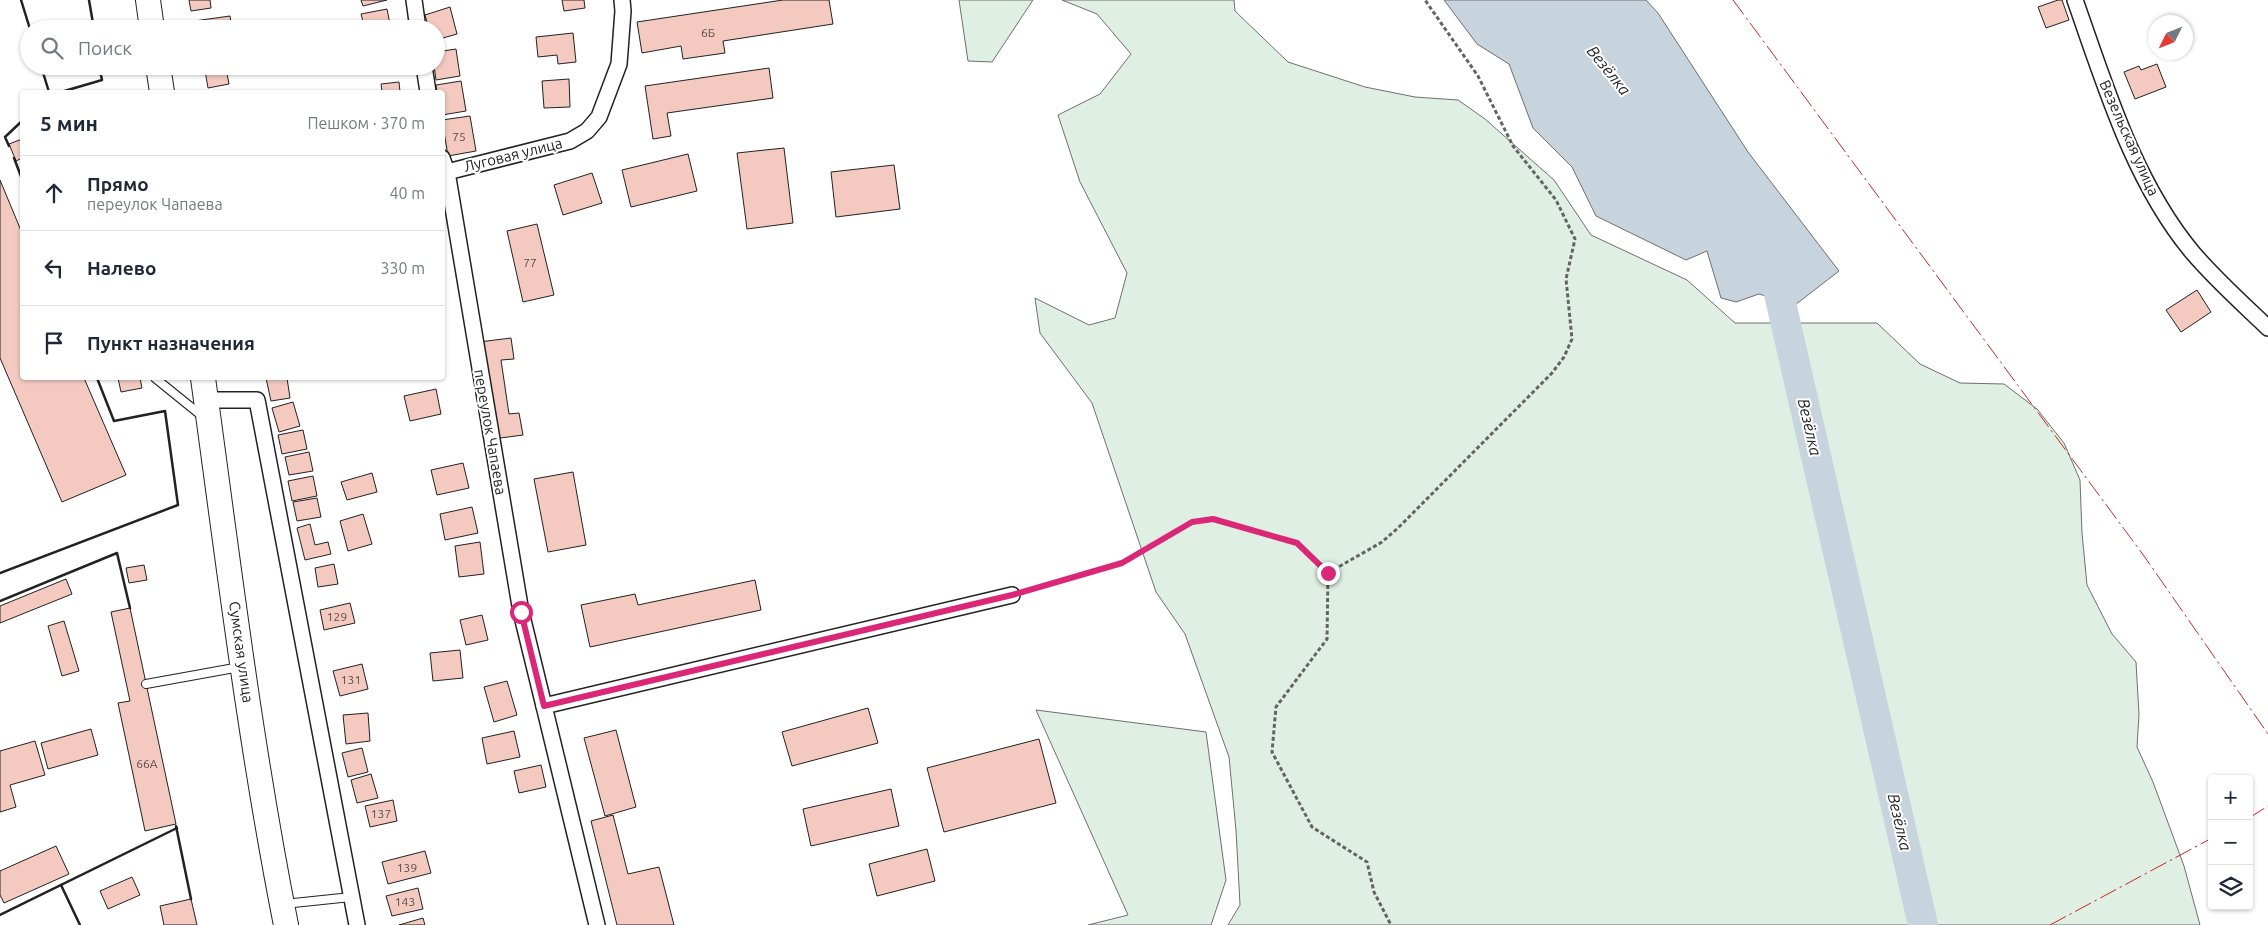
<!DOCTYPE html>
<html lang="ru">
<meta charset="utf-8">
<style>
:root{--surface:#fff;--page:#f6f6f7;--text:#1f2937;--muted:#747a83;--line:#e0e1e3}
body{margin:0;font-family:Ubuntu,sans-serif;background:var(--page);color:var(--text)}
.controls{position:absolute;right:15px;bottom:15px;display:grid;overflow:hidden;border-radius:5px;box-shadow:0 1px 4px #0004}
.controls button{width:45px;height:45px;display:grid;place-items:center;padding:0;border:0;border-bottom:1px solid var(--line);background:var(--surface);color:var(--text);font:25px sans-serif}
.compass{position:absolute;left:2148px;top:15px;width:45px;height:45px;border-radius:50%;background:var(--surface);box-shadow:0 1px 4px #0004;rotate:227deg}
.stop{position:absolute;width:15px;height:15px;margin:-11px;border:4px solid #db2777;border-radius:50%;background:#fff}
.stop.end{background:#db2777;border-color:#fff;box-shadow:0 1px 5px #0008}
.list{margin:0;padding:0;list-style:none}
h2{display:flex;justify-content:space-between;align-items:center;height:65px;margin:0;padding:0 20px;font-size:21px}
h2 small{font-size:16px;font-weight:400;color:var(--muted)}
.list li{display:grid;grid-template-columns:32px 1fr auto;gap:15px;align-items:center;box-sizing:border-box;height:75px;padding:0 20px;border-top:1px solid var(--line)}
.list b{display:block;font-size:19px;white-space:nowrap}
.list p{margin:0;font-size:16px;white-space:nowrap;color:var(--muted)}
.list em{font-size:16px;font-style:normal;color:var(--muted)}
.icon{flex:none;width:28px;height:28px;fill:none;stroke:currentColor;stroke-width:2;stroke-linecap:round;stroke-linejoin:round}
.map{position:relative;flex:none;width:2268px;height:925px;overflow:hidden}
.search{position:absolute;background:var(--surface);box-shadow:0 1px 4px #0004;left:20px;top:20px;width:425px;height:55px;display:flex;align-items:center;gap:12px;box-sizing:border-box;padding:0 18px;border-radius:28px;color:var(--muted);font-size:19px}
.panel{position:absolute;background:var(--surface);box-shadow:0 1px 4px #0004;left:20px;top:90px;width:425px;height:290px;border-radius:5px}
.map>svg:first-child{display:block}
</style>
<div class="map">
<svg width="2268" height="925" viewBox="0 0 2268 925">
<rect width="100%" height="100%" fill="#fff"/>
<g fill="#e0efe3" stroke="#6f6f6f">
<polygon points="959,0 1033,0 992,62 968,61"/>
<polygon points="1062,0 1234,0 1235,11 1288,62 1365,87 1415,97 1458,100 1485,119 1554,180 1591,235 1687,280 1735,323 1877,323 1920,364 1960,383 2004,384 2037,409 2064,443 2080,480 2082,533 2087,585 2112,634 2136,662 2139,714 2137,747 2153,782 2184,866 2200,925 1228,925 1240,905 1236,830 1229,757 1185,634 1156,592 1092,403 1040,333 1035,298 1089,325 1115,318 1127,273 1080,182 1058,115 1100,94 1131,54 1097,14"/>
<polygon points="1036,710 1206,732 1226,880 1211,925 1088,925 1128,915"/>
</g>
<polygon fill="#c7d3dd" stroke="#6f6f6f" points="1444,0 1646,0 1658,13 1748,152 1839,271 1795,305 1759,294 1736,302 1721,298 1707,251 1686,260 1596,216 1572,167 1533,128 1509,64 1477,44"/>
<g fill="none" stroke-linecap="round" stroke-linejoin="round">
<polyline stroke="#c7d3dd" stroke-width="30" points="1766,263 1774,272 1923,925"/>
</g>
<g fill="#f3c9c0" stroke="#222">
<polygon points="189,0 210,0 211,8 191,11"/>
<polygon points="361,0 387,0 363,6"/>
<polygon points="562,0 584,0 585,8 564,11"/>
<polygon points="783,0 829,0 833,24 723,41 725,53 683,59 681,46 642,53 637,22"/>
<polygon points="2058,0 2062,0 2069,20 2046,28 2038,7"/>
<polygon points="450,7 457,34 436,40 436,29 429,29 425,15"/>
<polygon points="387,9 391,29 365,29 361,14"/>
<polygon points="230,16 232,29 195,29 194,21"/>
<polygon points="573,33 576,62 558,64 557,55 538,57 536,37"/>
<polygon points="456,49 460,76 436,80 434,66 436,66 436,52"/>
<polygon points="2157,64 2166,87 2135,99 2124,72 2139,66 2141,70"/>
<polygon points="226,68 229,84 208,88 205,71"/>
<polygon points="769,68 773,98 667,113 671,136 653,139 645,86"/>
<polygon points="569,79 570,107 544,108 542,81"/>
<polygon points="461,81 466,111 442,115 442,92 437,92 436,85"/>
<polygon points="399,82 400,92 382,92 381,84"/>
<polygon points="470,116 476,151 448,156 442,120"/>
<polygon points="22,139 22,158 16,161 9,144"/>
<polygon points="784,148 793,223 747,229 737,153"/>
<polygon points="688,154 697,191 631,207 622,170"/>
<polygon points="894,165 900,209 836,217 831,172"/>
<polygon points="592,173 602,203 563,215 554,185"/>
<polygon points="0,180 22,233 22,378 84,378 126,475 62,502 0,358"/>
<polygon points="537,224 554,295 523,302 507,231"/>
<polygon points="2197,290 2211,312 2181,332 2166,310"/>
<polygon points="511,338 514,359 501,360 509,414 519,413 523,435 493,439 479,342"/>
<polygon points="118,378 140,378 142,388 121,392"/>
<polygon points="266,378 287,378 290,398 271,401"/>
<polygon points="436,389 441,414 410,421 404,396"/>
<polygon points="293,402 300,426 279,432 272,408"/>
<polygon points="303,430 307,449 282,454 278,435"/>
<polygon points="309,452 313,471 289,475 285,457"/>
<polygon points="463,463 469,488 437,495 431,470"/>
<polygon points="573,472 586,545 548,552 534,479"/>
<polygon points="372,473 377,492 347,500 341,482"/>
<polygon points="313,476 317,496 292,501 288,481"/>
<polygon points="317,498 321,517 297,521 293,502"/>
<polygon points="472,507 478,533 445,540 440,514"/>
<polygon points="363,514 372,544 348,551 340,521"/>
<polygon points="310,524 315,545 328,542 331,554 305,560 297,528"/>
<polygon points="480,542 484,574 459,577 455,546"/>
<polygon points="334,564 338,584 318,587 315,568"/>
<polygon points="144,565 147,580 129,583 126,568"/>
<polygon points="66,579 72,594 0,623 0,606"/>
<polygon points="755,580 761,610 590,647 581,605 635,594 638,605"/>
<polygon points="350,603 355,623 324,630 320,610"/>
<polygon points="130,608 176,824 145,831 118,703 130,701 111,612"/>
<polygon points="482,615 488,640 466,645 460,620"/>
<polygon points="64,621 79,671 62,676 48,626"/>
<polygon points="460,650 463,678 433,681 430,653"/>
<polygon points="362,664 368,689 340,696 333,671"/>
<polygon points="507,681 517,715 494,722 484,687"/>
<polygon points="868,708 878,743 792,766 782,732"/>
<polygon points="368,713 370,741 346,744 343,715"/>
<polygon points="91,729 98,755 48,769 41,743"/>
<polygon points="616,730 636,807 605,816 584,738"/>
<polygon points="514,731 520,757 487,764 482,738"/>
<polygon points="1039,739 1056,803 944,832 927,768"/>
<polygon points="35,741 45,775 10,785 16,807 0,812 0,751"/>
<polygon points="362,748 368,772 348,777 342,753"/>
<polygon points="541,765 546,787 519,793 514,771"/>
<polygon points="371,774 378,798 357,803 351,780"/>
<polygon points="891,789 899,826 811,846 803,809"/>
<polygon points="393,800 397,821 370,827 365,806"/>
<polygon points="613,815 628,874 659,867 674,925 617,925 591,821"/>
<polygon points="56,846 69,874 4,903 0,895 0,871"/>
<polygon points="927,849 935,881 877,896 869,864"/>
<polygon points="425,851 431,873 388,884 382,862"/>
<polygon points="132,877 140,895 108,909 100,891"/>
<polygon points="418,888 423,909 392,916 386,896"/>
<polygon points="191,899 197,925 164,925 160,906"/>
<polygon points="423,918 425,925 399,925"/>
</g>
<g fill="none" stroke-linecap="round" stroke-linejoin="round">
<defs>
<g id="service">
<polyline points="155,378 202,416"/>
<polyline points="146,684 240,667"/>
<polyline points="284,904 351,897"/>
</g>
<g id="minor">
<polyline points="414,0 418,29"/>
<path d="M2075,0c30,85 59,183 118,253 23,27 50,51 75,75"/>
<polyline points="424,66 428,92"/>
<polyline points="442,158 447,172 521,612 544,706"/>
<polyline points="447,172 570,141 587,131 599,117 619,64 623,11 622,0"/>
<polyline points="206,400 257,400 357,925"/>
<polyline points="597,925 544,706 1012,595"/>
</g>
<g id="primary">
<polyline points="148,0 152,29"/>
<polyline points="158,66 162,92"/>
<path d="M203,378c25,182 47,366 83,547"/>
</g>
</defs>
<use href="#service" stroke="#222" stroke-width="10"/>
<use href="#minor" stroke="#222" stroke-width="18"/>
<use href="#primary" stroke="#222" stroke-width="26"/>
<g stroke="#646464" stroke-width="3" stroke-dasharray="4 2.5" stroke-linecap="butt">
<polyline points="1328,573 1382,542 1398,528 1552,373 1564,357 1572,339 1566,279 1575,239 1556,200 1513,146 1478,76 1425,0"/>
<polyline points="1026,590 1122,563 1192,522 1213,519 1297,543 1328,573 1327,639 1276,707 1272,752 1312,827 1367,862 1374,892 1391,925"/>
</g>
<use href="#service" stroke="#fff" stroke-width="8"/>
<use href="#minor" stroke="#fff" stroke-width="15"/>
<use href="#primary" stroke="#fff" stroke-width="24"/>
<g stroke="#222" stroke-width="2.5">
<polyline points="21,0 30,29"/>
<polyline points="89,0 94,29"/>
<polyline points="41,66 49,92"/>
<polyline points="61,92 102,80 99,66"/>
<polyline points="9,146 5,137 22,121"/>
<polyline points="14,158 22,179"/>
<polyline points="0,573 178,505 165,411 114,421 97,378"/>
<polyline points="0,601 117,553 130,608"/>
<polyline points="176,826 191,899"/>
<polyline points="61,885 80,925"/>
<polyline points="0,915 177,828"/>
</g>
<g stroke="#c62828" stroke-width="1" stroke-dasharray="18 4 2.5 4" stroke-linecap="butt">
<polyline points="1733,0 2144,556 2268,734"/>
<polyline points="2249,818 2268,806"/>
<polyline points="2050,925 2212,838"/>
</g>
</g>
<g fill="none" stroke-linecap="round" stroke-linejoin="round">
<polyline stroke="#db2777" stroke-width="6" points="521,612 544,706 1012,595 1122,563 1192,522 1213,519 1297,543 1328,573"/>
</g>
<g text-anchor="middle" stroke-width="4" stroke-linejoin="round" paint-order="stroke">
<g font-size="12" fill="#564c4a">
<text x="708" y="37">6Б</text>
<text x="459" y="141">75</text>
<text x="530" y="267">77</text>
<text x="337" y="621">129</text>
<text x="351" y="684">131</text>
<text x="147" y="768">66А</text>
<text x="381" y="818">137</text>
<text x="407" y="872">139</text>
<text x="405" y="906">143</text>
</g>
<g font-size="15" fill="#222" stroke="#fff">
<text transform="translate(2129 138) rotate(66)" y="5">Везельская улица</text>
<text transform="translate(513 155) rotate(-14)" y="5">Луговая улица</text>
<text transform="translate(490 432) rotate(80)" y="5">переулок Чапаева</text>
<text transform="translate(241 652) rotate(82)" y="5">Сумская улица</text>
</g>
<g font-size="16" font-style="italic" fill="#222" stroke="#fff">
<text transform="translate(1609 70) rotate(51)" y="6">Везёлка</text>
<text transform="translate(1810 427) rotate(77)" y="6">Везёлка</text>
<text transform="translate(1900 822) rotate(77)" y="6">Везёлка</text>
</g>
</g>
</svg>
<div class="controls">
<button>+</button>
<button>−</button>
<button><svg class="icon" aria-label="layers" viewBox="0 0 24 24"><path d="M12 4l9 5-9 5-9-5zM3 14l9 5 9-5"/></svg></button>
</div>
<svg class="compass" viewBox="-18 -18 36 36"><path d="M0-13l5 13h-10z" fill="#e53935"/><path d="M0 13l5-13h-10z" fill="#747a83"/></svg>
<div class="stop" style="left:521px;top:612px"></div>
<div class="stop end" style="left:1328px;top:573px"></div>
<div class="search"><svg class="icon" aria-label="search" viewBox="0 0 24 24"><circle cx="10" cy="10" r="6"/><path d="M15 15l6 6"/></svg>Поиск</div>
<section class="panel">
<h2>5 мин<small>Пешком · 370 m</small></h2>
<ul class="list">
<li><svg class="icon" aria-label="ahead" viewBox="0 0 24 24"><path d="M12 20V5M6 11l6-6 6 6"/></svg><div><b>Прямо</b><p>переулок Чапаева</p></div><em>40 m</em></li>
<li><svg class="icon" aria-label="left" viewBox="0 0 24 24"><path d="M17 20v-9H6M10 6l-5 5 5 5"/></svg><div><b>Налево</b></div><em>330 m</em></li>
<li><svg class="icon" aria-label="arrive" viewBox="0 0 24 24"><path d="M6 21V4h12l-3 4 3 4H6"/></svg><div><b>Пункт назначения</b></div></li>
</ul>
</section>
</div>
